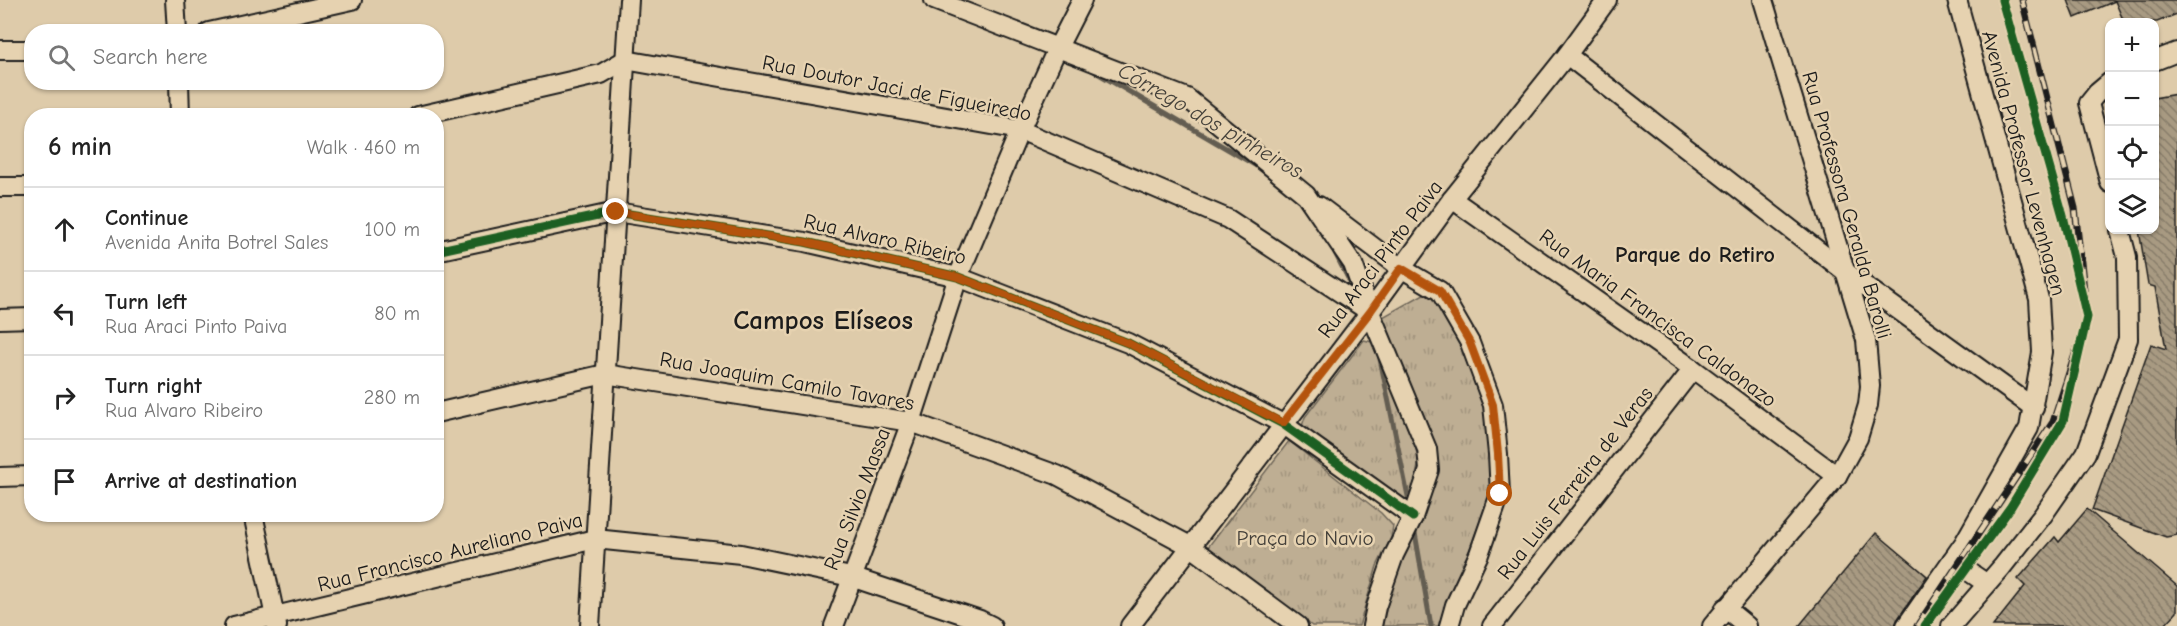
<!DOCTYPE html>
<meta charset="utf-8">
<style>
:root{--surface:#fff;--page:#f6f6f6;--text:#222;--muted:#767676;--line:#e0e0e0}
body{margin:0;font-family:"Comic Neue",sans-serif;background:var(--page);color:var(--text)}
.controls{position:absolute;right:18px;top:18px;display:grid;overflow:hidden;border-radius:12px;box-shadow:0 2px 4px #0004}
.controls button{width:54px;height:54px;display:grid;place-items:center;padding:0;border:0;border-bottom:2px solid var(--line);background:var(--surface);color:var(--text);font:30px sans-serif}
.stop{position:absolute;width:18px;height:18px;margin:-14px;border:4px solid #b45309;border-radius:50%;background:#fff}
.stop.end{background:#b45309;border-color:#fff;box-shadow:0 2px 6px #0008}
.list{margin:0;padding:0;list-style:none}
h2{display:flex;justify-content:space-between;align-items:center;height:78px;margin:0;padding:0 24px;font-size:26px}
h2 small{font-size:20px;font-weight:400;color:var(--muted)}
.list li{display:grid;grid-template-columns:39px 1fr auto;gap:18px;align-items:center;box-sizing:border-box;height:84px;padding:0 24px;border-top:2px solid var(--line)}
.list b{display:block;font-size:22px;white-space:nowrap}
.list p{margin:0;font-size:20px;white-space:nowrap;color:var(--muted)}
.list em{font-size:20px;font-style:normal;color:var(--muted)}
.icon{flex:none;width:33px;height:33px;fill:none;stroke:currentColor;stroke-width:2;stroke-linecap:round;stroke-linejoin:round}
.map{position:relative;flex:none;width:2177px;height:626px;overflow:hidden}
.search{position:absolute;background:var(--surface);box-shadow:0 2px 4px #0004;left:24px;top:24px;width:420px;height:66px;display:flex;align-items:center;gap:15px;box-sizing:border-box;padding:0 21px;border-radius:24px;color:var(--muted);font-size:22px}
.panel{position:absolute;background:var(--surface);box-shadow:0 2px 4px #0004;left:24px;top:108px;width:420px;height:414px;border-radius:24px}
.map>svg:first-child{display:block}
</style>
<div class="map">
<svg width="2177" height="626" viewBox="0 0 2177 626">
<defs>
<pattern id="park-tufts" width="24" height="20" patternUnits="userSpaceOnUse" patternTransform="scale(1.5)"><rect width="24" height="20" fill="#beae93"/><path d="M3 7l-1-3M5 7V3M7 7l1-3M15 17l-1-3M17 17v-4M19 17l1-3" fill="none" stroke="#a3957e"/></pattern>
<pattern id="building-back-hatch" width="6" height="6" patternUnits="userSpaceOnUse" patternTransform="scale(1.5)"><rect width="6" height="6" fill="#a89a82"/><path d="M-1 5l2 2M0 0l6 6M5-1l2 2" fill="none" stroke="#887d6a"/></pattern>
</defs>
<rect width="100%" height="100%" fill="#decbaa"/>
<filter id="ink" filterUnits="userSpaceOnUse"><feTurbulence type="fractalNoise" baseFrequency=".0167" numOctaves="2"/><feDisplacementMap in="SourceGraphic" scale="12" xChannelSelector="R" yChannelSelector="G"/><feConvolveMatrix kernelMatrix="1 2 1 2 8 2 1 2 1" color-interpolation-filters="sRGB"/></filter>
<g filter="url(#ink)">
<g fill="url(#park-tufts)" stroke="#6d6558" stroke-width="1.5">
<polygon points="1429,291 1472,347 1493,405 1491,492 1441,626 1382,626 1399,559 1432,485 1381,318"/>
<polygon points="1364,340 1372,342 1411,431 1419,461 1410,504 1302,426 1305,417"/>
<polygon points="1289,441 1381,513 1393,526 1391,538 1377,566 1359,626 1312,626 1208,547"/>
</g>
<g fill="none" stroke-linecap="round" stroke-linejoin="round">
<g stroke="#645d51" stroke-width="5">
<polyline points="1092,70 1260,168"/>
<polyline points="1335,253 1350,282"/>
<polyline points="1379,354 1410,506"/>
<polyline points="1414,527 1431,626"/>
</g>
</g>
<g fill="url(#building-back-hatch)" stroke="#1c1c1c" stroke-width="1.5">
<polygon points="2068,0 2177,0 2177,14 2157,22 2124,22 2115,1 2075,18"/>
<polygon points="2177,94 2177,535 2166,537 2092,510 2151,344 2166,349 2155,287 2148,285 2139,230 2154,230 2154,98"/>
<polygon points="2087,509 2177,586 2177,612 2164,626 1993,626 2025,586 2018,579 2055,537 2059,542"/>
<polygon points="1876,533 1927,576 1897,620 1895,626 1799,626"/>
</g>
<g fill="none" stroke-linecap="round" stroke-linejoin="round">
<defs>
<g id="minor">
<polyline points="175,0 177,32"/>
<polyline points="934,0 1187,98 1306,195 1353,264 1370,312 1427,449 1429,470 1413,517 1394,555 1376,607 1372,626"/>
<polyline points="209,32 352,0"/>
<polyline points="0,50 32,50"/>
<polyline points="1567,55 1843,270 2034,408"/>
<polyline points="2154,61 2177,52"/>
<polyline points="179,82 180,116"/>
<polyline points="2110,82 2097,93 2089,103 2110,183"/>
<polyline points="418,116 601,74 625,60 1020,130 1228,219 1370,312"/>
<polyline points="0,187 32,187"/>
<polyline points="1452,199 1693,369 1837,476"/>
<polyline points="1319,206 1401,268 1440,291 1470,343 1493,405 1498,454 1500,494 1479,554 1455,605 1449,626"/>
<polyline points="436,251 616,212 805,242 958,277 1128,343 1283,424 1413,517"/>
<polyline points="0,319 32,318"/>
<polyline points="436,413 605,374 911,422 1057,475 1190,546 1298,626"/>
<polyline points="0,477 32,476"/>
<polyline points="253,514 277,626"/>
<polyline points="1952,560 1987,584"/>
<polyline points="1725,608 1747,626"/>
<polyline points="234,626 595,539 741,554 851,577 980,620 992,626"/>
<polyline points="590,626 629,0"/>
<polyline points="834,626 911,422 958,277 1020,130 1057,49 1082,0"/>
<polyline points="1130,626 1370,312 1452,199 1567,55 1607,0"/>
<polyline points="1492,626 1693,369"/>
<polyline points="1712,626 1837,476 1858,438 1868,405 1870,386 1866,340 1763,0"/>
<polyline points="1906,626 1964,543 2029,428 2042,352 2039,299 1957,0"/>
<polyline points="1951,626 2002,567 2043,515 2086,453 2128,339 2127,257 2120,230"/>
</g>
</defs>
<use href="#minor" stroke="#1c1c1c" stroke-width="22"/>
<use href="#minor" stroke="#e6d2b0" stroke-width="18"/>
<defs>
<polyline id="rail" points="1917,626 2053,422 2087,317 2075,208 2022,0"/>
</defs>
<use href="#rail" stroke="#1c1c1c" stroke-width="7"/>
<use href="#rail" stroke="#e6d2b0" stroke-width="4.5" stroke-dasharray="14" stroke-linecap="butt"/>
<defs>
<g id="cycleway">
<polyline points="436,251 616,212 805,242 958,277 1128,343 1283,424 1413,517"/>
<polyline points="1925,626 2010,508 2063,421 2087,317 2063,216 2002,0"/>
</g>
</defs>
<use href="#cycleway" stroke="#e6d2b0" stroke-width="13"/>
<use href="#cycleway" stroke="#1b5e20" stroke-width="9"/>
</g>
</g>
<g fill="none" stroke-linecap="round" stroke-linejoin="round" filter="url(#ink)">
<polyline stroke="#b45309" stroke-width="8" points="616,212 805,242 958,277 1128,343 1283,423 1370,312 1401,268 1440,291 1470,343 1493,405 1498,454 1500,494"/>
</g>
<g text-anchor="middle" stroke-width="5" stroke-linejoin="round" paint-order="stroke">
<g font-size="21" fill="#1c1c1c" stroke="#e6d2b0">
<text transform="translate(897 88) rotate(11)" y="7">Rua Doutor Jaci de Figueiredo</text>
<text transform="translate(2024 163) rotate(75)" y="7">Avenida Professor Levenhagen</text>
<text transform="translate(1847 205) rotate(74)" y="7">Rua Professora Geralda Barolli</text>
<text transform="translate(885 239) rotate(13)" y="7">Rua Alvaro Ribeiro</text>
<text transform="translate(1380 259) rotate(-53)" y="7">Rua Araci Pinto Paiva</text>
<text transform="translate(1658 318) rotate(36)" y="7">Rua Maria Francisca Caldonazo</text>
<text transform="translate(787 381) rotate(10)" y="7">Rua Joaquim Camilo Tavares</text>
<text transform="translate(1575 483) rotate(-52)" y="7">Rua Luis Ferreira de Veras</text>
<text transform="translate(857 499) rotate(-69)" y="7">Rua Silvio Massa</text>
<text transform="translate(450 552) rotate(-14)" y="7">Rua Francisco Aureliano Paiva</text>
</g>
<g font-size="21" fill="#44403a" stroke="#e6d2b0">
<text x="1305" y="545">Praça do Navio</text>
</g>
<g font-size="22" font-style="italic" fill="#46423b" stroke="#e6d2b0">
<text transform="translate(1211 120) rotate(30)" y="8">Córrego dos pinheiros</text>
</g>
<g font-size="22" font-weight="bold" fill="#1c1c1c" stroke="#e6d2b0">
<text x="1695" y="262">Parque do Retiro</text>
</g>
<g font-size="27" font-weight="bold" fill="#1c1c1c" stroke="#e6d2b0">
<text x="823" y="329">Campos Elíseos</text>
</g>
</g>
</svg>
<div class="controls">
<button>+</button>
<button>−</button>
<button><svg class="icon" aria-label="locate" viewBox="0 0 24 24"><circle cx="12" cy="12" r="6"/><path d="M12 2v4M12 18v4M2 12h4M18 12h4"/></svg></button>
<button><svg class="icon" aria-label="layers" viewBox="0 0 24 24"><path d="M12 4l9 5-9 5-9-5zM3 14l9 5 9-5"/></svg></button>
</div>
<div class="stop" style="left:1500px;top:494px"></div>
<div class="stop end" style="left:616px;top:212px"></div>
<div class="search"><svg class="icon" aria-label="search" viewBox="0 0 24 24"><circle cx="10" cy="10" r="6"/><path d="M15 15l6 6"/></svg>Search here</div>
<section class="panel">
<h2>6 min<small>Walk · 460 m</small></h2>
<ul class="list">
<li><svg class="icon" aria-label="ahead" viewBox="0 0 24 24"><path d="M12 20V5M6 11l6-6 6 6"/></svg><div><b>Continue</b><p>Avenida Anita Botrel Sales</p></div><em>100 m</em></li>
<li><svg class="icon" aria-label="left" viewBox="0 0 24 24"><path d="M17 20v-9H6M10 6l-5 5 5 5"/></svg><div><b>Turn left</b><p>Rua Araci Pinto Paiva</p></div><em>80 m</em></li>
<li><svg class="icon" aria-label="right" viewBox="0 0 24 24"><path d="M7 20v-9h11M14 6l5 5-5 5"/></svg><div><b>Turn right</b><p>Rua Alvaro Ribeiro</p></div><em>280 m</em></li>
<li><svg class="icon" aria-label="arrive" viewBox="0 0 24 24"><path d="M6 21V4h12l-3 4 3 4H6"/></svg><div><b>Arrive at destination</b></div></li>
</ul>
</section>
</div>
